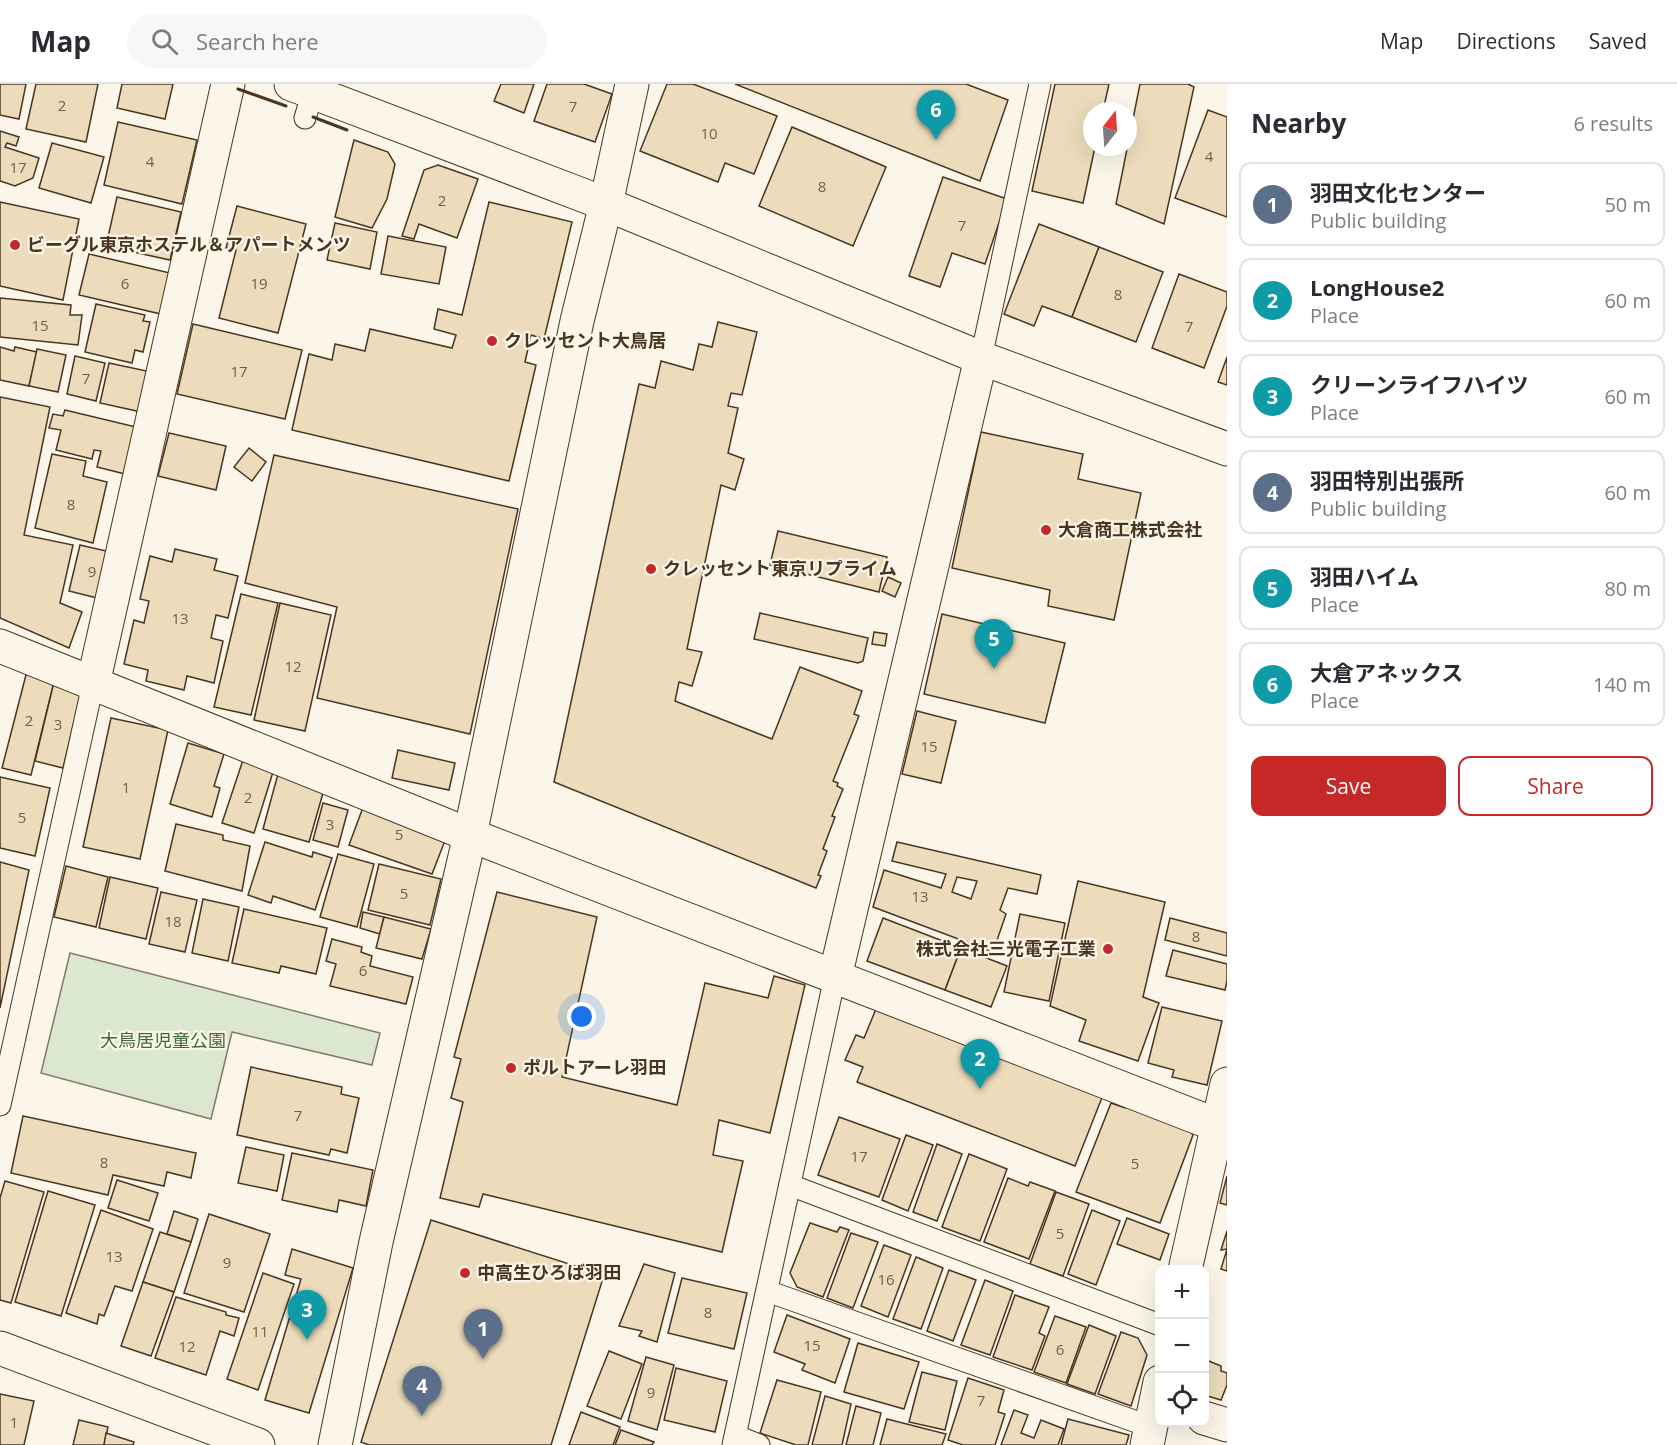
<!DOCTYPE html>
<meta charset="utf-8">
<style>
:root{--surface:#fff;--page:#f7f7f7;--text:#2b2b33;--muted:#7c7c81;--line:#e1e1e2;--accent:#c62828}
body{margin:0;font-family:"Open Sans","Noto Sans JP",sans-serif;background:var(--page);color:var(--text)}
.controls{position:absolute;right:18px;bottom:18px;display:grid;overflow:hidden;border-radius:12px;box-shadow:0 6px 24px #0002}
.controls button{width:54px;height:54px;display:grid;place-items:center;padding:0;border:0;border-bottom:2px solid var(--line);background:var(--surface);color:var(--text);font:30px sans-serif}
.compass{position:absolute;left:1083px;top:18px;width:54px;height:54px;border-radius:50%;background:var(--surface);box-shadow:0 6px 24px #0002;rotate:17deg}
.you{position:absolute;left:582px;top:933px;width:21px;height:21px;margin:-15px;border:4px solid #fff;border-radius:50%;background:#1a73e8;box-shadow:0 0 0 9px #1a73e833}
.badge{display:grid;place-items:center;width:39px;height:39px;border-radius:50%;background:var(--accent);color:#fff;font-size:20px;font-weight:700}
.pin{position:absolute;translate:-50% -50px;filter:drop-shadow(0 2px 3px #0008)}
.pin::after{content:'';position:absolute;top:32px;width:21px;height:18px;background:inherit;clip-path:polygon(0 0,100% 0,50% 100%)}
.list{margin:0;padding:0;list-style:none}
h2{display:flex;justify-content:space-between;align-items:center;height:78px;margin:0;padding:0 24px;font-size:26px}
h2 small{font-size:20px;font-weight:400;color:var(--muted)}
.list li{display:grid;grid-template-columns:39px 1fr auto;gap:18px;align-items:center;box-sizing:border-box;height:84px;margin:0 12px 12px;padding:0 12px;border:2px solid var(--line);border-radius:12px}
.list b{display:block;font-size:22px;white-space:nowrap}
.list p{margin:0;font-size:20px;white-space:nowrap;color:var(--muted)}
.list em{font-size:20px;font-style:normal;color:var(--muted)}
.actions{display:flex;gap:12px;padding:18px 24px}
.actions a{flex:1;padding:14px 0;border:2px solid var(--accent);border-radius:12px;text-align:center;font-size:21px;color:var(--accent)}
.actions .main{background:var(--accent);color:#fff}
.icon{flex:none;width:33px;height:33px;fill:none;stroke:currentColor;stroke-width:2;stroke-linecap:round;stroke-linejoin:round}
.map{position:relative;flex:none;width:1227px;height:1361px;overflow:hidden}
header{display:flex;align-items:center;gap:36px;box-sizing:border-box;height:84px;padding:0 30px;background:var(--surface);border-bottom:2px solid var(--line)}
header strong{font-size:28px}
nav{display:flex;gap:33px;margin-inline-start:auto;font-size:21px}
.search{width:420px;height:54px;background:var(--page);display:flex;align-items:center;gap:15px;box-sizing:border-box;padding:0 21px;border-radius:33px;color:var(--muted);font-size:22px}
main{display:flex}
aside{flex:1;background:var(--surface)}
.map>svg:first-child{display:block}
</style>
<header>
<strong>Map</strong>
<div class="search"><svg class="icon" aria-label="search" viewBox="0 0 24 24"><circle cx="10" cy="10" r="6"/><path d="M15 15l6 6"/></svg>Search here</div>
<nav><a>Map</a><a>Directions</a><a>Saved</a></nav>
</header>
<main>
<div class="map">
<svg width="1227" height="1361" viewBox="0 0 1227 1361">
<rect width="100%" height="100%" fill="#fbf6e9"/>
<polygon fill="#dce7d0" stroke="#887966" stroke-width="1.5" points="70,869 380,949 372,981 232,948 211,1035 41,989"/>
<g fill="#ecdcbc" stroke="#4a3520" stroke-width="1.5" fill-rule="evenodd">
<polygon points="0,0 26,0 19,35 0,31"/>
<polygon points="36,0 98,0 86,58 26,45"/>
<polygon points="122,0 173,0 165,35 117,24"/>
<polygon points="501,0 534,0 524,29 494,17"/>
<polygon points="547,0 584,0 612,10 595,58 534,37"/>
<polygon points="667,0 693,0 777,32 754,90 725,79 718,98 640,67"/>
<polygon points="735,0 966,0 1008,16 980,97"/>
<polygon points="1055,0 1109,0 1103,27 1092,27 1092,63 1095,63 1083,119 1032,107"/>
<polygon points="1140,0 1188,0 1194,3 1164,140 1116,120"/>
<polygon points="1208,26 1227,33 1227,133 1175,114"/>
<polygon points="118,38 197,56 182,120 104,101"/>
<polygon points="792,43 886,83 853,162 759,122"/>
<polygon points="0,47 19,53 16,62 7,59 5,63 39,74 33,94 15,102 0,97"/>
<polygon points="354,56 388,68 395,80 387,115 372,144 335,133"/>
<polygon points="52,59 104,73 91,119 39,104"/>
<polygon points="438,81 478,95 457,154 419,140 414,155 402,152 424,86"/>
<polygon points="943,93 1007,115 985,180 952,169 940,203 909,192"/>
<polygon points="117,113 181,128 170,176 106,162"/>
<polygon points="0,118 79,135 63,216 0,202"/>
<polygon points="489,118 572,138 544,255 531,251 525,278 536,281 509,397 292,346 309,270 332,276 335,260 365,267 370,245 452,264 456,251 434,245 438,225 462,231"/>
<polygon points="237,122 306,140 278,249 219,234 236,166 226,164"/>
<polygon points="335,139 377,148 370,185 327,176"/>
<polygon points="1039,140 1099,163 1072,233 1042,222 1034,242 1004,230"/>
<polygon points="388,152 446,163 439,200 381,190"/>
<polygon points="1099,163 1163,188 1136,258 1072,233"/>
<polygon points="89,170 170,189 161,230 79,211"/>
<polygon points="1179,190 1227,208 1227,222 1204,284 1152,264"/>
<polygon points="0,214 71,221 70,231 82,231 78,261 0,253"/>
<polygon points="96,220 145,231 143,237 150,238 143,268 135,266 132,279 85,268"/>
<polygon points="718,238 757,248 742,311 731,309 728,322 738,324 728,369 744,375 735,406 721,401 687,565 702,568 692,602 679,598 675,617 772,655 800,583 862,607 854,630 859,632 833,697 838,699 837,702 843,705 832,732 835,733 823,765 827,767 818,791 821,792 816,804 554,698 639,300 655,304 661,277 693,286 699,260 712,263"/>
<polygon points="193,240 302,266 285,335 177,310"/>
<polygon points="0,263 14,267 15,263 37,268 29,302 0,296"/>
<polygon points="37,265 66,271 58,308 29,302"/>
<polygon points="75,272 105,279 96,317 67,310"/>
<polygon points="1227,273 1227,301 1218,298"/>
<polygon points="109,279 156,289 146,329 100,319"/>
<polygon points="0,313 50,323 24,451 73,461 60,519 82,528 69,564 0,534"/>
<polygon points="65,326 136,343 125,390 97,383 101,367 94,366 92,375 56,366 61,346 49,344 53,330 63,332"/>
<polygon points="981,348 1083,370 1078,395 1141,409 1114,536 1048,522 1050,506 952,484"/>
<polygon points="169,349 226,362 216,406 158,392"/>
<polygon points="249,364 266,378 252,397 234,383"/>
<polygon points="52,370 86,377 83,392 107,398 93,459 35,444"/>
<polygon points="274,371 518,425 470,650 317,614 337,523 245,499"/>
<polygon points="778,447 887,473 879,508 770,481"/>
<polygon points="80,461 115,469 105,516 69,507"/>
<polygon points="175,465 217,475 214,486 238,492 228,534 216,531 211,554 223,557 214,599 187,592 184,606 146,597 148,586 124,580 134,536 144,539 149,517 140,515 150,472 172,478"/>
<polygon points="888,493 901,499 895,513 882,507"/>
<polygon points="241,510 278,519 251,631 214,623"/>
<polygon points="280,519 331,531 305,647 254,636"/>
<polygon points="760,529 868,554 863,577 858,579 754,555"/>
<polygon points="942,530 1065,559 1045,639 924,610"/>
<polygon points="874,548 887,550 885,562 872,560"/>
<polygon points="27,587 55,594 31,691 2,684"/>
<polygon points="54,598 82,605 63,684 35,677"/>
<polygon points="917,627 956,637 941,699 902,690"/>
<polygon points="111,634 168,646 140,775 83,763"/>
<polygon points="188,659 224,670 214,702 220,704 212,733 170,720"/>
<polygon points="398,666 455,679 449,706 392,694"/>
<polygon points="245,670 273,688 254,749 222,739"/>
<polygon points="278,690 325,702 309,758 263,745"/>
<polygon points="0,693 50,704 35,772 0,764"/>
<polygon points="365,718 446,754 432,790 349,761"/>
<polygon points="323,719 348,726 338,763 313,756"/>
<polygon points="176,740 223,751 223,756 250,762 242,807 165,787"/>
<polygon points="265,758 312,773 313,768 332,774 315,826 273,812 271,819 248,811"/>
<path d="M897,758l144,33 -4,19 -29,-6 -8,22 6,4 -13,38 -120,-45 11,-37 57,18 5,-14 -54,-13zM957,793l20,4 -6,18 -19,-7z"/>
<polygon points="338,770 374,780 357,843 320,833"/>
<polygon points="0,778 29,786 0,924"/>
<polygon points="379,780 441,795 430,841 368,826"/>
<polygon points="66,782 108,793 96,843 54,833"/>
<polygon points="110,793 158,804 146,855 99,844"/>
<polygon points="1078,797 1165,818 1143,913 1159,919 1138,977 1079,957 1086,936 1050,922"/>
<polygon points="161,808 197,816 185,868 149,860"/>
<polygon points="497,808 597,833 562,993 677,1021 705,899 768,914 774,892 805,901 770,1049 719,1036 713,1071 743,1077 722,1168 483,1110 479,1123 440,1114 463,1018 451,1014 461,975 454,973"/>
<polygon points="203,815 239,823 228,877 192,869"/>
<polygon points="244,825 327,844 316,890 281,882 279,889 232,879"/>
<polygon points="363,828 384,833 380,850 360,844"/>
<polygon points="1020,830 1065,839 1049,917 1004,908"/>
<polygon points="384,833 431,845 422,875 376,864"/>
<polygon points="883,834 961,864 945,906 867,877"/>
<polygon points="1170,834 1227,849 1227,872 1165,856"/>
<polygon points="332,855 362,863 361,868 372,872 370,882 413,893 406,920 330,902 336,880 326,877"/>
<polygon points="961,864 1007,882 991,923 945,906"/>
<polygon points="1173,866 1227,880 1227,897 1225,906 1166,892"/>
<polygon points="1162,923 1222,937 1207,1001 1172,993 1174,986 1148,979"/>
<polygon points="876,925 1103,1011 1075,1082 857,998 863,983 845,976 856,951 864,954"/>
<polygon points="251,983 342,1003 341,1010 359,1014 347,1069 331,1065 329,1071 237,1051"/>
<polygon points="1111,1019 1125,1024 1127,1022 1187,1043 1193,1051 1160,1139 1076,1108"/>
<polygon points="23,1032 196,1069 191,1094 167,1088 164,1102 113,1091 108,1111 11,1089"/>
<polygon points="839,1033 900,1055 879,1113 818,1091"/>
<polygon points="906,1051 933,1061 908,1127 882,1116"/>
<polygon points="937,1060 962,1070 937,1137 913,1128"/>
<polygon points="246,1063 284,1071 277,1107 238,1099"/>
<polygon points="292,1069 373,1086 366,1122 339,1116 337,1128 282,1116"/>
<polygon points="969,1070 1007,1085 980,1157 942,1143"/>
<polygon points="1227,1092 1227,1121 1220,1119"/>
<polygon points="1008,1094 1028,1102 1030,1098 1055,1107 1029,1175 984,1158"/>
<polygon points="117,1096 158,1109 149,1137 108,1124"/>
<polygon points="5,1097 44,1108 11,1219 0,1216 0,1114"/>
<polygon points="48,1107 95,1121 61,1232 15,1218"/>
<polygon points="1056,1108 1089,1120 1063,1192 1030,1180"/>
<polygon points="101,1126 153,1145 132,1207 115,1202 104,1232 99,1230 97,1240 66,1229"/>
<polygon points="1092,1126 1120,1137 1096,1201 1068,1190"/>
<polygon points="174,1127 198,1135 191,1158 167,1150"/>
<polygon points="209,1130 270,1150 244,1228 184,1209"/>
<polygon points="1127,1134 1169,1150 1160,1176 1117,1160"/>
<polygon points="431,1136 604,1191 551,1361 369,1361 361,1358"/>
<polygon points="810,1139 837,1148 840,1143 849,1146 823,1213 797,1203 790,1189"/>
<polygon points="1227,1147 1227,1187 1221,1185 1227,1165 1221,1166"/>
<polygon points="160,1148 191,1158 174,1208 143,1198"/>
<polygon points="851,1149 878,1158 853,1224 827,1214"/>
<polygon points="884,1161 911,1171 888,1233 861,1222"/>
<polygon points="292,1165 353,1184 309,1329 265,1316 301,1195 285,1191"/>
<polygon points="916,1173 943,1184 921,1245 893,1235"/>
<polygon points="644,1180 675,1189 657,1258 639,1252 642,1247 619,1242"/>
<polygon points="949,1186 976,1196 953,1257 927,1247"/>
<polygon points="263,1189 294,1200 258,1306 227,1295"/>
<polygon points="682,1194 747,1209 734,1265 668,1249"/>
<polygon points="985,1196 1013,1207 990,1271 961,1261"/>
<polygon points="143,1198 174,1208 151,1272 121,1262"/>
<polygon points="1015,1211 1049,1223 1039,1249 1045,1252 1032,1286 993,1273"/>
<polygon points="176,1213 226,1228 226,1231 239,1234 234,1252 220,1247 206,1291 155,1274"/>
<polygon points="787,1231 850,1255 835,1299 802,1286 805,1280 774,1268"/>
<polygon points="1055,1232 1086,1243 1066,1299 1034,1288"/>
<polygon points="1089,1241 1116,1252 1095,1310 1067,1300"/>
<polygon points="1121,1248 1138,1254 1147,1271 1131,1322 1098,1310"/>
<polygon points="858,1259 919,1278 904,1325 844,1308"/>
<polygon points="609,1267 642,1280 621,1335 587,1322"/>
<polygon points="646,1273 674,1281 657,1346 628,1337"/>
<polygon points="1204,1275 1221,1282 1221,1287 1227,1289 1227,1301 1221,1316 1204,1311"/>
<polygon points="676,1284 727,1297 715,1348 664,1336"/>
<polygon points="922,1288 957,1297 945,1346 909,1338"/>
<polygon points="968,1294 1004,1306 998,1328 1005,1330 995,1361 963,1361 948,1356"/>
<polygon points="777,1296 821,1308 808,1361 796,1361 760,1349"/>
<polygon points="0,1310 34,1317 24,1361 0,1361"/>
<polygon points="825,1312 851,1320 842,1361 812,1361"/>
<polygon points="856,1322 881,1329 873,1361 846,1361"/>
<polygon points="1014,1326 1028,1331 1021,1349 1034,1354 1041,1336 1064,1345 1058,1361 1001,1361"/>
<polygon points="581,1328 620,1343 613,1361 569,1361"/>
<polygon points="887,1335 946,1350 942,1361 880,1361"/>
<polygon points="1068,1335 1129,1351 1126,1361 1061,1361"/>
<polygon points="79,1336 108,1343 104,1361 73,1361"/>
<polygon points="621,1346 654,1358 652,1361 615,1361"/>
<polygon points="106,1349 134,1358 133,1361 104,1361"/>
</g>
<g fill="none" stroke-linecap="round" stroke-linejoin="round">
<defs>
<g id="service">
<polyline points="305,34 313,8"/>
<polyline points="981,274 1040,0"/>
<polyline points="0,1021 93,600"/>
<polyline points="790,1101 1160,1241"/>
<polyline points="767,1207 1151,1343"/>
<polyline points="736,1352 759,1361"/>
<polyline points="733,1361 835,893"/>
</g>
<g id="minor">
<polyline points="0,562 470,751 1227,1045"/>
<polyline points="93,600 228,0"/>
<polyline points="835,893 981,274"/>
<polyline points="1185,1186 1227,1000"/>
<polyline points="1204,1334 1227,1341"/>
<polyline points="335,1361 376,1158 470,751 577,237 606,120 632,0"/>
<polyline points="1147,1361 1160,1298"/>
</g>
<g id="tertiary">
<polyline points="291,0 606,120 981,274 1227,365"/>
<polyline points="0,1264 258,1361"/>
</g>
</defs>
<use href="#service" stroke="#4a3520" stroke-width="23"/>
<use href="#minor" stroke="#4a3520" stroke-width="35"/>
<use href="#tertiary" stroke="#4a3520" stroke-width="35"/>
<use href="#service" stroke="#fbf6e9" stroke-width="21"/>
<use href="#minor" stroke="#fbf6e9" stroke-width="33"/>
<use href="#tertiary" stroke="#fbf6e9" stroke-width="33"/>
<g stroke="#4a3520" stroke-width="3">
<polyline points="238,5 286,22"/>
<polyline points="313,33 347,46"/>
</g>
</g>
<g fill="#c62828" stroke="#fbf6e9" stroke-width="2">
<circle cx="15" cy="161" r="6"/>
<circle cx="492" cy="257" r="6"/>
<circle cx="1046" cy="446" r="6"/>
<circle cx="651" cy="485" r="6"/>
<circle cx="1108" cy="865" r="6"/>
<circle cx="511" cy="984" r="6"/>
<circle cx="465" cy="1189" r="6"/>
</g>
<g text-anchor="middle" stroke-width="4.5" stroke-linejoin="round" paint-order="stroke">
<g font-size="15" fill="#725f47">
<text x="62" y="27">2</text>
<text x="573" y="28">7</text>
<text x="709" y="55">10</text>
<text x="1209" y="78">4</text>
<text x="150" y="83">4</text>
<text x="18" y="89">17</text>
<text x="822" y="108">8</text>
<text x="442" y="122">2</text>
<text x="962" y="147">7</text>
<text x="125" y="205">6</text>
<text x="259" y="205">19</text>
<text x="1118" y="216">8</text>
<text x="40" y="247">15</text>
<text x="1189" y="248">7</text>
<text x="239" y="293">17</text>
<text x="86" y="300">7</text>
<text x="71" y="426">8</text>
<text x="92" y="493">9</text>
<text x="180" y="540">13</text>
<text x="293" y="588">12</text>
<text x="29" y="642">2</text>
<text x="58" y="646">3</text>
<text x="929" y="668">15</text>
<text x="126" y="709">1</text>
<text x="248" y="719">2</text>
<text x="22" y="739">5</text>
<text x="330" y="746">3</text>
<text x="399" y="756">5</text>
<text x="404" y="815">5</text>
<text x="920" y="818">13</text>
<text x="173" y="843">18</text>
<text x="1196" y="858">8</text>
<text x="363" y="892">6</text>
<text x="298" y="1037">7</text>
<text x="859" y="1078">17</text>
<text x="104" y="1084">8</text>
<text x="1135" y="1085">5</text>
<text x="1060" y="1155">5</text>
<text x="114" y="1178">13</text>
<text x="227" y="1184">9</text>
<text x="886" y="1201">16</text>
<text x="708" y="1234">8</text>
<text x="260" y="1253">11</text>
<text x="812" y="1267">15</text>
<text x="187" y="1268">12</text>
<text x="1060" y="1271">6</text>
<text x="651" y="1314">9</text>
<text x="981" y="1322">7</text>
<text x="14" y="1344">1</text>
</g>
<g font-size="18" font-weight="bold" fill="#4a3520" stroke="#fbf6e9" text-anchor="start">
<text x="27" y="167">ビーグル東京ホステル＆アパートメンツ</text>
<text x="504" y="263">クレッセント大鳥居</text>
<text x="1058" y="452">大倉商工株式会社</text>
<text x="663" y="491">クレッセント東京リプライム</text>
<text x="1096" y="871" text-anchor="end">株式会社三光電子工業</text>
<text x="523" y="990">ポルトアーレ羽田</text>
<text x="477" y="1195">中高生ひろば羽田</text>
</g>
<g font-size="18" fill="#436837" stroke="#fbf6e9">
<text x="163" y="963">大鳥居児童公園</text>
</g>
</g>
</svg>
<div class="controls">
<button>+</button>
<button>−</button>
<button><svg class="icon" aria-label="locate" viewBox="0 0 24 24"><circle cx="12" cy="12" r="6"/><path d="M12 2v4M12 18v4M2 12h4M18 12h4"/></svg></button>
</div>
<svg class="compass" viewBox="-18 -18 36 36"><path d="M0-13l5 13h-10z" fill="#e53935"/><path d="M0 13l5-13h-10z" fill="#7c7c81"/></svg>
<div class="you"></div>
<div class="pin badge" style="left:483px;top:1275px;background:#5c6f8a">1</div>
<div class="pin badge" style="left:980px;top:1005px;background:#0f9aa8">2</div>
<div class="pin badge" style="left:307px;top:1256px;background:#0f9aa8">3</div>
<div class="pin badge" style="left:422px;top:1332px;background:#5c6f8a">4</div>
<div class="pin badge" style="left:994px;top:585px;background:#0f9aa8">5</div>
<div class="pin badge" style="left:936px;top:56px;background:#0f9aa8">6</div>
</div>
<aside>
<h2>Nearby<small>6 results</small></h2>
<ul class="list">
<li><span class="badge" style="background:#5c6f8a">1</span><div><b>羽田文化センター</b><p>Public building</p></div><em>50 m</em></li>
<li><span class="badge" style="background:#0f9aa8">2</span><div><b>LongHouse2</b><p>Place</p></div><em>60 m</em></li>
<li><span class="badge" style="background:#0f9aa8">3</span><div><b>クリーンライフハイツ</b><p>Place</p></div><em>60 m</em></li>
<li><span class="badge" style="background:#5c6f8a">4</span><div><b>羽田特別出張所</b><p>Public building</p></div><em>60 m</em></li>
<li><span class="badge" style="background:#0f9aa8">5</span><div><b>羽田ハイム</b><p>Place</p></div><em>80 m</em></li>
<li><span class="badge" style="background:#0f9aa8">6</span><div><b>大倉アネックス</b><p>Place</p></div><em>140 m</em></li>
</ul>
<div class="actions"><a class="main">Save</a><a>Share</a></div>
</aside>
</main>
